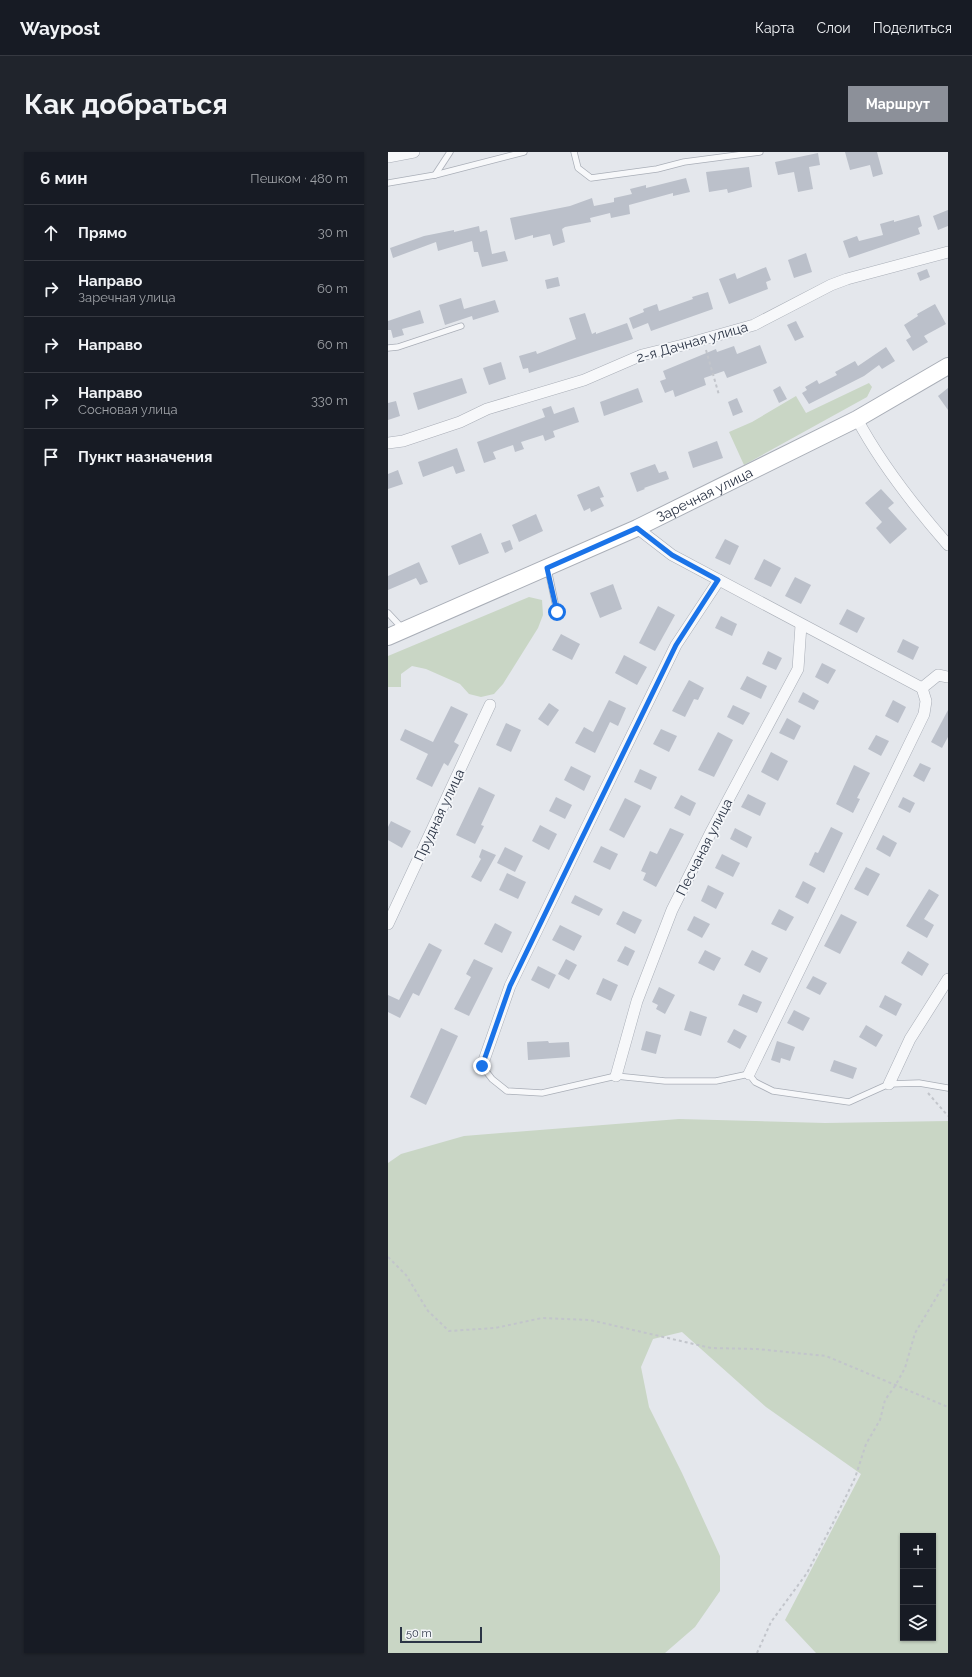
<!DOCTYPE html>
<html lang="ru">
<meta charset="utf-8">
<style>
:root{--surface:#171b24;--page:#20242c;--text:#f1f3f6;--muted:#9ea1a6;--line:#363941;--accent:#8c9099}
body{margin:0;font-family:Raleway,sans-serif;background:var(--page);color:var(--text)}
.controls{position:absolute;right:12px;bottom:12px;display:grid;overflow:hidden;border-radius:0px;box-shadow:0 1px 3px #0004}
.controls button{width:36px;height:36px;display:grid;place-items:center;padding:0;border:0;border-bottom:1px solid var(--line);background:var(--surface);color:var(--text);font:20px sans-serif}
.scale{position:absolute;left:12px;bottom:10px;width:82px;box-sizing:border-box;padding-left:4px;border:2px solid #2b3445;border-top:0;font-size:11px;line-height:14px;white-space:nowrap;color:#2b3445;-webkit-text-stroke:3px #f4f6f9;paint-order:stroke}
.stop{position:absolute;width:12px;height:12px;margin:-9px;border:3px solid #1a73e8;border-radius:50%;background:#fff}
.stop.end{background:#1a73e8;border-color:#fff;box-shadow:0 1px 4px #0008}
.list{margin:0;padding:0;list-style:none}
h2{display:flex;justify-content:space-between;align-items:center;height:52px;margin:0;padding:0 16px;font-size:17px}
h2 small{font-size:13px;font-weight:400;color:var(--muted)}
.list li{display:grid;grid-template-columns:26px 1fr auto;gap:12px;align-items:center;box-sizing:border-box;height:56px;padding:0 16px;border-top:1px solid var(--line)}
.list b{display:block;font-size:15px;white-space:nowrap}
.list p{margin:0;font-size:13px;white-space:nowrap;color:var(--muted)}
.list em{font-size:13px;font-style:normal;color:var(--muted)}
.icon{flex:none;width:22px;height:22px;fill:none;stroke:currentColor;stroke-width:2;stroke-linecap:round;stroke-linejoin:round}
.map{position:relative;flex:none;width:560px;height:1501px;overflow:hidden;border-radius:0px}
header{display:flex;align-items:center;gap:24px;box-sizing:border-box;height:56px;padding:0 20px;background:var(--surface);border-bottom:1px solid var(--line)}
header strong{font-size:19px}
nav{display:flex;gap:22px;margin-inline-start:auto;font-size:14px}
.intro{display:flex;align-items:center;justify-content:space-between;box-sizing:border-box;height:96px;padding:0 24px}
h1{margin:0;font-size:28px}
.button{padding:10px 18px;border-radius:0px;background:var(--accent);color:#fff;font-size:14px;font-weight:700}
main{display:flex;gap:24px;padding:0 24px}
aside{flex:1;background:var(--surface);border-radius:0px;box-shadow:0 1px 3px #0004}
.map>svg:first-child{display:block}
</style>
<header>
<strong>Waypost</strong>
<nav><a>Карта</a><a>Слои</a><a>Поделиться</a></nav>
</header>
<div class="intro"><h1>Как добраться</h1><a class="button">Маршрут</a></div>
<main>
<aside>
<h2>6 мин<small>Пешком · 480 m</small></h2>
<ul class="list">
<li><svg class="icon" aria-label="ahead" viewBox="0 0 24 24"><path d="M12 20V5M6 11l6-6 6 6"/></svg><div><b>Прямо</b></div><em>30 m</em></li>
<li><svg class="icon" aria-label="right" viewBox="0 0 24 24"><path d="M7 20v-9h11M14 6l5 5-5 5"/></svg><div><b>Направо</b><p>Заречная улица</p></div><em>60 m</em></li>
<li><svg class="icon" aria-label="right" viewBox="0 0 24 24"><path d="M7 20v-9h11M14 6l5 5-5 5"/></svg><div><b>Направо</b></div><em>60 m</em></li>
<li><svg class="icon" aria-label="right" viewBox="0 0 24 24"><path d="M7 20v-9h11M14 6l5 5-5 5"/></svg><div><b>Направо</b><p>Сосновая улица</p></div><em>330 m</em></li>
<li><svg class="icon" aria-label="arrive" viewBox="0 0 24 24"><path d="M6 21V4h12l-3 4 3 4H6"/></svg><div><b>Пункт назначения</b></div></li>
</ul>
</aside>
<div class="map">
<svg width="560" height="1501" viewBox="0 0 560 1501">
<rect width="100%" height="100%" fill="#e4e7ec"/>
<g fill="#c9d6c5" fill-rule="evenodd">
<polygon points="481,231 484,235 479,245 356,313 341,280 364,270 408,244 418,261"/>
<polygon points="141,445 154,448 155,463 150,476 115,532 106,542 93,545 81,542 72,532 38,517 24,514 13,522 13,535 0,535 0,504"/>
<path d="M291,967l146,4 123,-2v532h-132l-31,-33 76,-146 -95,-67 -84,-75 -29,7 -12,28 8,40 33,66 38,83v35l-25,36 -30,26h-277v-490l13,-9 63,-18zM515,1384h30v102h-30z"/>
</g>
<g fill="#bbc0ca">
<polygon points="457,0 489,0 495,22 485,25 482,13 462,18"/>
<polygon points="430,1 432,13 421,15 425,37 410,40 406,20 390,23 387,10"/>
<polygon points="361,15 364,35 340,41 339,37 321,40 318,20"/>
<polygon points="298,26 302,40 285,44 285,41 241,53 242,62 223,66 222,61 202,66 203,70 177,75 174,77 177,90 165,94 162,82 145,86 145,83 127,88 122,66 182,54 204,46 206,54 226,50 226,46 244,42 242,37 258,33 258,36"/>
<polygon points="560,58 560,74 550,78 545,64"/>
<polygon points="531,63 534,74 530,76 532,82 461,106 455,89 469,84 471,89 495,83 492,72 506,68 506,70"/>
<polygon points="91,74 92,80 99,78 104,102 117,99 120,109 94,115 90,100 86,100 84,89 50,99 48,90 5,106 2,96 36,84 66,78 66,80"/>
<polygon points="418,101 424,120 406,126 400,108"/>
<polygon points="378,115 383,128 378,130 380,137 341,152 331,127 347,121 349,127"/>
<polygon points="539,117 542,125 532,129 529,121"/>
<polygon points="170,125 172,134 159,137 157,128"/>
<polygon points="320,140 325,157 263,179 260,171 245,177 241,166 256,160 255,157 269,152 271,159 305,147 304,145"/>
<polygon points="73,146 76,157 107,148 111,160 85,168 84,164 57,173 51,153"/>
<polygon points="547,152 558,172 536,184 540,190 525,199 518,188 523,185 516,173 530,164 529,162"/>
<polygon points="32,158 36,171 14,177 16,183 5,186 3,178 0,178 0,169"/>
<polygon points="197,161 204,182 208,180 208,182 239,171 245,187 141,221 140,216 135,217 131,204 148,199 149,202 188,187 181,166"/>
<polygon points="408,169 416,185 407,189 399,173"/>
<polygon points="372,193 379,211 339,226 336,219 316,226 318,233 287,245 285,238 277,241 272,229 278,227 275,219 328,197 329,200 346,194 349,202"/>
<polygon points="498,195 507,209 494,217 491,213 476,224 421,252 414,241 419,238 417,235 429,228 431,232 449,223 447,220 467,209 470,214"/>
<polygon points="113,210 118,227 101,233 95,216"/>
<polygon points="74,226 79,241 30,258 25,241"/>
<polygon points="392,234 399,247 391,251 385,238"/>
<polygon points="250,236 255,250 216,264 212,250"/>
<polygon points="560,236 560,258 550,244"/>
<polygon points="349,246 355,260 345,264 340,250"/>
<polygon points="8,249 12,264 0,268 0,251"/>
<polygon points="163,254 166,262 186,255 191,270 165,279 167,285 157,289 155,283 133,290 136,297 127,300 125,293 105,300 108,307 96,311 89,290 157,265 154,257"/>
<polygon points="329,289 335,306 305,316 300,300"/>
<polygon points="69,296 77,319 68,322 65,314 35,325 30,310"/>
<polygon points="267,312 271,321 278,319 281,327 256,336 257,337 249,340 242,321"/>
<polygon points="10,318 15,332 0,337 0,322"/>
<polygon points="211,334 216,345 212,346 216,354 203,360 202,356 196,359 189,343"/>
<polygon points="493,337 506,351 500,356 519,377 502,392 488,376 494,370 477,351"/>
<polygon points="148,362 155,379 131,390 124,373"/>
<polygon points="93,381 101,401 71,413 63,394"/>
<polygon points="337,387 351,394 342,413 327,406"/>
<polygon points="122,388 125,397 117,401 113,391"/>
<polygon points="376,407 393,416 383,435 366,427"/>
<polygon points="31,410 40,430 32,433 28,426 0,438 0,424"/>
<polygon points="407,425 423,433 413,452 397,444"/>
<polygon points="225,432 234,457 212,466 202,441"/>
<polygon points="270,454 287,463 267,499 251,491"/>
<polygon points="459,457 477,466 469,481 451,472"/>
<polygon points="333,464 349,472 344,484 327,476"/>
<polygon points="173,482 192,492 184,508 164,498"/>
<polygon points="515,487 531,495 525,508 509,500"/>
<polygon points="380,499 394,506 388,518 374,512"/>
<polygon points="236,503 259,515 249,533 227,521"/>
<polygon points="434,511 448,518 440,532 427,525"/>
<polygon points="359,524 379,534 373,547 352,537"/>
<polygon points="301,528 316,536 310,548 306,547 297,565 284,559"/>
<polygon points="415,540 431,549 426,558 410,550"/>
<polygon points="221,548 238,556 230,574 222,570 207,601 187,591 196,575 205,580"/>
<polygon points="505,548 518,555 510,571 497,564"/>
<polygon points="161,551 171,558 160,574 150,567"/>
<polygon points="345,553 362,561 355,573 339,565"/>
<polygon points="63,554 80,562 66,590 71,593 60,614 56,611 44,635 28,627 40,602 12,588 17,577 45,590"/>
<polygon points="560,558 560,585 554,596 543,590"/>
<polygon points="399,566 413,574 406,588 391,581"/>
<polygon points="118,571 133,578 123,600 108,593"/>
<polygon points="273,577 289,584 281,600 265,592"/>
<polygon points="330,580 345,588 326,625 310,618"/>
<polygon points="488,583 501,589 493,604 480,597"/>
<polygon points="383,600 400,609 390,629 373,620"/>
<polygon points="532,611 543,616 536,630 525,624"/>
<polygon points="466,613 482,621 469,646 472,647 465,661 448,652"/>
<polygon points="183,614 203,624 196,639 176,628"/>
<polygon points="252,617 269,625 263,638 246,630"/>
<polygon points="91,635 107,643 93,673 96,674 87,692 68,683"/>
<polygon points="360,642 378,651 372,664 353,655"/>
<polygon points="293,643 308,651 302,664 286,656"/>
<polygon points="168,645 184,653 177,667 161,659"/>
<polygon points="515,645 527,651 522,661 510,655"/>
<polygon points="237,646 253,654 236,686 221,678"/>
<polygon points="3,669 23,679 14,696 0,688 0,675"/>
<polygon points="152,673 169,682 161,698 144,689"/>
<polygon points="443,675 455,681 436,721 421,713 427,700 430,701"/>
<polygon points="282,676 296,682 268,735 255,728 258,721 253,719 262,699 269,702"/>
<polygon points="347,676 364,685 359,696 342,687"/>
<polygon points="495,683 509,691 502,705 488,697"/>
<polygon points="213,694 230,702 222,718 205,710"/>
<polygon points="117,695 135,704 127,720 109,711"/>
<polygon points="94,697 108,703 93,730 83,725 93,707 91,705"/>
<polygon points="334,702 352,711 345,725 327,716"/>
<polygon points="478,715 492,722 480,744 466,737"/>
<polygon points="119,721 138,730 130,747 111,738"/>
<polygon points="415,729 428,736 420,752 407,745"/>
<polygon points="320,733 336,741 328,757 313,749"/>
<polygon points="541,737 551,743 536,767 546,773 539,786 518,774"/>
<polygon points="187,743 215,757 211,764 183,751"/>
<polygon points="391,757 406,765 398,779 383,772"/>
<polygon points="235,759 254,768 247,782 228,772"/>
<polygon points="453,762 469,770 452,802 436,794"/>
<polygon points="306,764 322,772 314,786 299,778"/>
<polygon points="107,771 124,780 114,801 96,792"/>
<polygon points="172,773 194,784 186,799 164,788"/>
<polygon points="41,791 54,798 31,844 25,841 12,866 0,860 0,843 11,848"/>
<polygon points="237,794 247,799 240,814 229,809"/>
<polygon points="317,798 333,806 326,819 310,811"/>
<polygon points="364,798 380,806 372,821 356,813"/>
<polygon points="520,799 541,812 534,824 513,811"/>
<polygon points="86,807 105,816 81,864 66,857 83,825 78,822"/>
<polygon points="178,807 189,813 181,828 170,822"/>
<polygon points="150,814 168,823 161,837 143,828"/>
<polygon points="425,824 439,831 432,843 418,836"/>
<polygon points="215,826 230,833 223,849 208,842"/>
<polygon points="271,835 287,843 277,862 268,857 270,853 264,850"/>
<polygon points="355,842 374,850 369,861 350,853"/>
<polygon points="497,843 514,852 508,864 491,855"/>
<polygon points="406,858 422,866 415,879 399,871"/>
<polygon points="302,859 319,865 313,884 296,878"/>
<polygon points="478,873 495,883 488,895 471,885"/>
<polygon points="53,876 70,884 38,953 22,945"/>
<polygon points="346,877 359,884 352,897 339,890"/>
<polygon points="258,879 273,883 268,902 253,898"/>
<polygon points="160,889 161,891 181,890 182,905 140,908 139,890"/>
<polygon points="389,889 407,895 402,909 393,906 392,911 383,908"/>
<polygon points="446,908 469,916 465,927 442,919"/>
</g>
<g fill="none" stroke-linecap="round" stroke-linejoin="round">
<defs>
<g id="lane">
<polyline points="186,0 190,16 203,26 269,17 296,10 372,0"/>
<polyline points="47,23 62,0"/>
<polyline points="0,31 47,23 136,0"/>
<polyline points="0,196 10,195 73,174"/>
<polyline points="160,417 169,460"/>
<polyline points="0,461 15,477"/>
<polyline points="94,914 104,927 119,939 154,941 228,924 277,929 328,929 361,922 367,930 385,939 461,950 501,932 531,931 560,936"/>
</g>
<g id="street">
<polyline points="0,5 26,0"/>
<path d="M469,267c24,45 57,87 91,126"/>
<polyline points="0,291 15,289 72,270 99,257 196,228 254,203 295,193 366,173 443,133 459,127 560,100"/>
<polyline points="249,376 284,403 534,536 550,523 560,525"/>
<polyline points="0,772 102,553"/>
<polyline points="94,914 122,834 190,693 288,493 331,428"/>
<polyline points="361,922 536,562 538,549 534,536"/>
<polyline points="228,924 249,849 284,758 324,678 410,517 413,473"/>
<polyline points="501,932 522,887 560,827"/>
</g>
<g id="secondary">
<path id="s1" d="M0,485l249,-109 220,-109 91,-53"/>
</g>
</defs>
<use href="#lane" stroke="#a9aeb7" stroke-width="7"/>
<use href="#street" stroke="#a9aeb7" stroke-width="12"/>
<use href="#secondary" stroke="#a9aeb7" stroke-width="18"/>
<g stroke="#c2c5cb" stroke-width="2" stroke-dasharray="3 3" stroke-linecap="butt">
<polyline points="318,198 331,243"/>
<polyline points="540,941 560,964"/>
<polyline points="0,1105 18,1123 40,1159 61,1179 107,1176 154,1166 202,1168 323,1196 369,1197 438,1204 560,1255"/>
<polyline points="369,1501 383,1470 419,1421 444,1373 467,1326 478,1292 492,1268 497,1248 507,1234 517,1216 527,1181 560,1126"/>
</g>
<use href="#lane" stroke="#f7f8fa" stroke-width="5.5"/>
<use href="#street" stroke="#f7f8fa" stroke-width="11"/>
<use href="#secondary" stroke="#fff" stroke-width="16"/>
</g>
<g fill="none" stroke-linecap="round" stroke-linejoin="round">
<polyline stroke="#1a73e8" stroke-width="5" points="94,914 122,834 190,694 288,493 330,428 284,403 249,376 159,416 169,460"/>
</g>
<g text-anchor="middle" stroke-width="3.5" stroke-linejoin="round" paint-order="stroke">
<g font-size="14" fill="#2b3445" stroke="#f4f6f9">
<text transform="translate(304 190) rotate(-16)" y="5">2-я Дачная улица</text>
<text dy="5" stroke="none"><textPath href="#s1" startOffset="347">Заречная улица</textPath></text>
<text transform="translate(51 663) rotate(-65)" y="5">Прудная улица</text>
<text transform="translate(316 695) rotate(-63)" y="5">Песчаная улица</text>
</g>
</g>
</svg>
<div class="controls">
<button>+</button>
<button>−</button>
<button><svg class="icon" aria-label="layers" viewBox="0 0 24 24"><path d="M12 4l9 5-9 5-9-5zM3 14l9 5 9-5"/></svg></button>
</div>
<div class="scale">50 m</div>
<div class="stop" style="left:169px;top:460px"></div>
<div class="stop end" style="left:94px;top:914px"></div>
</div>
</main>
